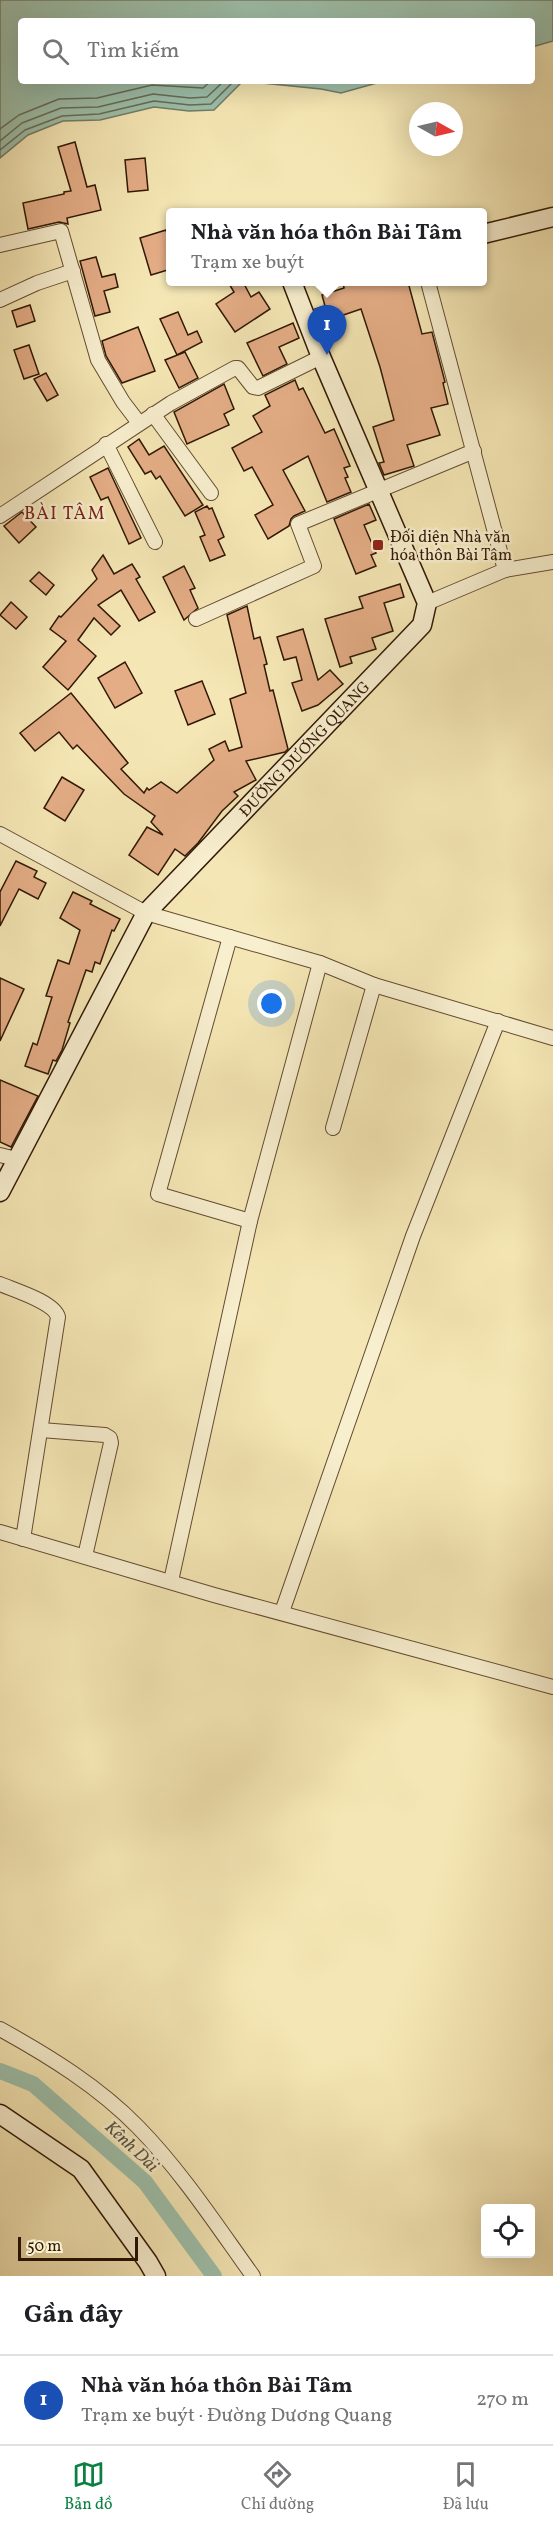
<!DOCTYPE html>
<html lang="vi">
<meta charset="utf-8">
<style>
:root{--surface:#fff;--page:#f2f2f2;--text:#202124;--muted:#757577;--line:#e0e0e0;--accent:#0b8043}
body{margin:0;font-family:Vollkorn,serif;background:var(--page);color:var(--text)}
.controls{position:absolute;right:18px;bottom:18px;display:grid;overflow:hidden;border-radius:6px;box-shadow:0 6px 24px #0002}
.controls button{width:54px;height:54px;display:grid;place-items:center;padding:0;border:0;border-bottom:2px solid var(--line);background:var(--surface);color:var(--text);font:30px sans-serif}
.compass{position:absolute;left:409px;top:102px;width:54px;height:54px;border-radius:50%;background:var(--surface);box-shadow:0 6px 24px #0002;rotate:98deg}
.scale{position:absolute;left:18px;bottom:15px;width:120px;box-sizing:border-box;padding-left:6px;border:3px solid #311805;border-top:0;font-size:16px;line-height:21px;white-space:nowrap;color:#311805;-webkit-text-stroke:4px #f8efcf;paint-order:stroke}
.you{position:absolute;left:272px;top:1004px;width:21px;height:21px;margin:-15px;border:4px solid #fff;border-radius:50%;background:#1a73e8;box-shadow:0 0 0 9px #1a73e833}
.badge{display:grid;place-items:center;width:39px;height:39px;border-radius:50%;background:var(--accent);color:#fff;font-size:20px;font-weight:700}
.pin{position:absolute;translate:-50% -50px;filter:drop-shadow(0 2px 3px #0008)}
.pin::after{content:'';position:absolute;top:32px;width:21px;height:18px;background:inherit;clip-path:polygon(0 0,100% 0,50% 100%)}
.popup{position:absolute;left:166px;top:208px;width:321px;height:78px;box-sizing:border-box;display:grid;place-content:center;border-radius:6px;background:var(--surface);filter:drop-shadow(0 2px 4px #0005);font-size:20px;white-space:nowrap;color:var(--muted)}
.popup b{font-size:22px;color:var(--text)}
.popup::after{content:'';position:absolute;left:50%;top:100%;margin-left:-12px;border:12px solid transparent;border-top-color:var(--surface)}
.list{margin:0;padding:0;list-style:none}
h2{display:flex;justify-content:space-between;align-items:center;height:78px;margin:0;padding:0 24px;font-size:26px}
h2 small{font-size:20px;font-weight:400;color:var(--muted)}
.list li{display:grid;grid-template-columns:39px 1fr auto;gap:18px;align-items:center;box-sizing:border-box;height:90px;padding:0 24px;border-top:2px solid var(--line)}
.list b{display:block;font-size:22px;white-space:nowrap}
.list p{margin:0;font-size:20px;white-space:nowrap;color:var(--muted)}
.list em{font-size:20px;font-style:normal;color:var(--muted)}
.icon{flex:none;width:33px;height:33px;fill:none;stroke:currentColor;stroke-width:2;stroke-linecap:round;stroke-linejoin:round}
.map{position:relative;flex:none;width:553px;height:2276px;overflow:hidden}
.search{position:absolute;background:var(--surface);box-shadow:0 6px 24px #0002;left:18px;right:18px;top:18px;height:66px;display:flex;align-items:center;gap:15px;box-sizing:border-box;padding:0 21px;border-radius:6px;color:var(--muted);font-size:22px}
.sheet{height:168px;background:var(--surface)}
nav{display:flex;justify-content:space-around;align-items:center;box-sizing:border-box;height:84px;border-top:2px solid var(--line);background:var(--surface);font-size:16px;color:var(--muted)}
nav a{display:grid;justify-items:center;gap:3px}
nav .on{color:var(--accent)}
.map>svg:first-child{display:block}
</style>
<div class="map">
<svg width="553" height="2276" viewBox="0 0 553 2276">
<rect width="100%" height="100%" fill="#f5e7b5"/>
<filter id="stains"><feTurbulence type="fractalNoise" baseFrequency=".00333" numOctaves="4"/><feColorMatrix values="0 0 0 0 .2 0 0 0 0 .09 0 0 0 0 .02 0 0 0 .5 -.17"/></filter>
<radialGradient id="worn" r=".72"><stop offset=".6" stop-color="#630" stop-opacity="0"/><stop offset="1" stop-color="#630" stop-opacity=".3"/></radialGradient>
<g fill="#9dc0ab" stroke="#727d69" stroke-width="1.5">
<polygon points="0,0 553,0 553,41 532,47 532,21 21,21 21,81 243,81 214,110 189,111 154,107 100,120 63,121 28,135 0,158"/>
<polygon points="243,81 384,81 341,93 321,89"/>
</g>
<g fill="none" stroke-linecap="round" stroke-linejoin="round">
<g stroke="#676c58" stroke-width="1.5">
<polyline points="0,129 19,115 59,99 97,98 152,85 203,88 211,81"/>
<polyline points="0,141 22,123 61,108 98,107 153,94 190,98 207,97 224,81"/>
<polyline points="0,150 25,130 62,116 99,114 154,101 190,105 211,104 234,81"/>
</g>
<polyline stroke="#9dc0ab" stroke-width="16" points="0,2071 33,2084 145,2182 214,2276"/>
</g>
<g fill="#e4ad86" stroke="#311805" stroke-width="1.5">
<polygon points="75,142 87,187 95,185 101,210 67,218 68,224 59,222 28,229 23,203 64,194 64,192 71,191 58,147"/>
<polygon points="145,158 148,190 128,192 125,160"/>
<polygon points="166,230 171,246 171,269 151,275 140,238"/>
<polygon points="96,257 102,277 115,274 118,287 104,291 110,312 95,316 80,261"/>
<polygon points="228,282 243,282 251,297 259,292 270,309 235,332 216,304 234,292"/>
<polygon points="343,282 408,282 422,334 432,332 445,382 443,383 448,404 431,408 440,435 407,445 414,466 384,475 379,463 384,462 373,427 394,420 380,367 361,309 320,323 315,309 325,306 322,295 344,288"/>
<polygon points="30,305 35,321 17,327 12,311"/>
<polygon points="178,312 188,335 197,331 202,342 177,355 160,319"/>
<polygon points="293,323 299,338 279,347 287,364 263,376 247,343"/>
<polygon points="138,327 155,371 122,383 106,356 102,341"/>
<polygon points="29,345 39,374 24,379 14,350"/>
<polygon points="185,352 198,378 179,388 165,360"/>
<polygon points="46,373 58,395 47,401 34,379"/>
<polygon points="295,380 299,390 303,388 325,433 334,429 350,466 344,468 348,477 345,478 351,492 327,502 308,456 283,470 305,511 294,516 291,519 289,526 268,539 255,515 273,505 252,467 244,471 232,448 262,432 253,416 270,406 265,395"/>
<polygon points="224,384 234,409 224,414 229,425 187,444 174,412"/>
<polygon points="139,439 149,455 164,446 203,505 185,516 160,476 156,479 151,471 145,474 128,447"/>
<polygon points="108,468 141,538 129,544 108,497 101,500 90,477"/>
<polygon points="369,504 376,520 364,525 376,553 371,555 376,566 356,574 334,519"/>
<polygon points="207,506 209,509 212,508 224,537 218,540 225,555 210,561 200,537 205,535 195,512"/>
<polygon points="22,512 36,527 19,543 4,526"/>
<polygon points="103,555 114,574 132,564 140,577 136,579 155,612 139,621 121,590 98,605 120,626 111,635 94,618 78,640 96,656 68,690 43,667 66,641 50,629 59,616 61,617 97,579 92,570"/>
<polygon points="184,566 195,588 190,590 198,608 184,620 163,577"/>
<polygon points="39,572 54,585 46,595 30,581"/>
<polygon points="400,584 404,597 384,603 393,631 372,638 376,649 350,657 352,663 340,667 325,619 363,608 359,597"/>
<polygon points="11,602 27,617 16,629 0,615"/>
<polygon points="247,606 254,639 260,637 267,664 264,665 270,691 273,690 288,749 285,752 246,761 256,780 234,792 238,796 222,811 198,843 185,856 175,849 158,875 129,855 147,827 163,835 151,822 155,816 124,794 77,745 73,749 59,732 35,751 20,733 71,693 128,763 121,769 144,793 147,788 149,790 161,782 177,793 214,760 209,749 225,741 229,751 242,747 230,699 246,693 227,615"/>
<polygon points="303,629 318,680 330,670 343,684 318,705 302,711 292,683 302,680 296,657 284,660 277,637"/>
<polygon points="125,662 142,693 115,708 98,678"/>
<polygon points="202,681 215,714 188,725 175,691"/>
<polygon points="62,777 84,790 65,821 44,808"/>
<polygon points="16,861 37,871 34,877 46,883 38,899 19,889 0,926 0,892"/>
<polygon points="73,892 92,901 90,904 120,919 114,931 112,930 100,964 95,962 92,972 86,970 68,1022 70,1023 62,1050 56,1061 53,1060 48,1074 25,1066 33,1043 37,1045 52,997 46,996 58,960 69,964 80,930 60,918"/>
<polygon points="0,978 24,989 0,1041"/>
<polygon points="0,1080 38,1096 11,1147 0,1142"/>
</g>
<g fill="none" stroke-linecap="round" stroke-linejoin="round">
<defs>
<g id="street">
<polyline points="0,245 61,231 98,360 123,402 139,423"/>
<polyline points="0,300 37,283 73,271"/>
<polyline points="153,414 211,493"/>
<polyline points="106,444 155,542"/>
<polyline points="0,516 171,403 235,368 238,368 253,387 258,388 321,357"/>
<polyline points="505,570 553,562"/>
<polyline points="427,603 505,570 428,282"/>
<polyline points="196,619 314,566 298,524 474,451"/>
<polyline points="0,834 146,913 320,963 374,985 553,1038"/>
<polyline points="230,937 158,1194 250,1221"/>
<polyline points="333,1128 374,985"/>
<polyline points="0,1155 16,1159"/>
<path d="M0,1284c14,6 54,18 58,33l-35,222"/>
<polyline points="41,1430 105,1435 110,1438 111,1443 85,1556"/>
<polyline points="0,1532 214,1595 553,1687"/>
<polyline points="171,1581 250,1221 320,963"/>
<polyline points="282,1612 413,1236 498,1021"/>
<path d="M0,2029c49,27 99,58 138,98 44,45 79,99 115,149"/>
</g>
<g id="secondary">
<polyline points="483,234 553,217"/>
<path id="s1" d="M0,1192l146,-279 276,-288 5,-22 -106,-246 -29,-75"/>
<polyline points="0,2114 81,2169 148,2262 156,2276"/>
</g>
</defs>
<use href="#street" stroke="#624c31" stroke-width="16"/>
<use href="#secondary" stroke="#311805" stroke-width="21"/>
<use href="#street" stroke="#f8efcf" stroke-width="14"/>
<use href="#secondary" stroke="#f8efcf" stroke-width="18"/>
</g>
<rect fill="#8f2418" stroke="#f8efcf" stroke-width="2" x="372" y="539" width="12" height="12" rx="3"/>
<g text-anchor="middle" stroke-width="5" stroke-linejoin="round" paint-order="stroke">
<g font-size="16" fill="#311805" stroke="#f8efcf" text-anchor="start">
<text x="390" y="542">Đối diện Nhà văn<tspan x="390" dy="18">hóa thôn Bài Tâm</tspan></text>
</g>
<g font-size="16" fill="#311805" stroke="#f8efcf">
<text dy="6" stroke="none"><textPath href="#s1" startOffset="543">ĐƯỜNG DƯƠNG QUANG</textPath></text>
</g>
<g font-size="18" letter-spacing="1.5" fill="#7a1f14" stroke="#f8efcf">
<text x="65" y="519">BÀI TÂM</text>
</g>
<g font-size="18" font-style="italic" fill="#57533f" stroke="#f8efcf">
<text transform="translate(132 2146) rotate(43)" y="6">Kênh Dài</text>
</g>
</g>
<rect width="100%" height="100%" filter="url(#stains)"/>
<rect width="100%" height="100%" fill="url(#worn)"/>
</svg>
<div class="controls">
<button><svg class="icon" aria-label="locate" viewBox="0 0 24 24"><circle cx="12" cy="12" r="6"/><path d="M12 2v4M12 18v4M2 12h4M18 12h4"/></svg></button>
</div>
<svg class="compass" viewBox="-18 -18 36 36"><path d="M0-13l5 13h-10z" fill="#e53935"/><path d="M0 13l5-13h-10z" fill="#757577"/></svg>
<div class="scale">50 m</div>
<div class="you"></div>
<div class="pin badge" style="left:327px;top:355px;background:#1a4fb4">1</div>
<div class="popup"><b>Nhà văn hóa thôn Bài Tâm</b>Trạm xe buýt</div>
<div class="search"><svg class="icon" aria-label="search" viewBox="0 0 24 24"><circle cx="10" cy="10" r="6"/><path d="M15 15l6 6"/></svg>Tìm kiếm</div>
</div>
<section class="sheet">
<h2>Gần đây<small></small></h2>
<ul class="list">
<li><span class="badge" style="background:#1a4fb4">1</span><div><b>Nhà văn hóa thôn Bài Tâm</b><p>Trạm xe buýt · Đường Dương Quang</p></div><em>270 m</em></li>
</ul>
</section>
<nav>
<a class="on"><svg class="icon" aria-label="map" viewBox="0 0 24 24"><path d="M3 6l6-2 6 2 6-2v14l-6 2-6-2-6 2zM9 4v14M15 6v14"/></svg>Bản đồ</a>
<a><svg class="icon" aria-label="directions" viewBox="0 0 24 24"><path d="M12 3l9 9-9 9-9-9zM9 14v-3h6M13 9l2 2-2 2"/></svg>Chỉ đường</a>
<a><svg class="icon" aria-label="saved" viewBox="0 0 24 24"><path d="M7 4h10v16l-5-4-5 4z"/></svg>Đã lưu</a>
</nav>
